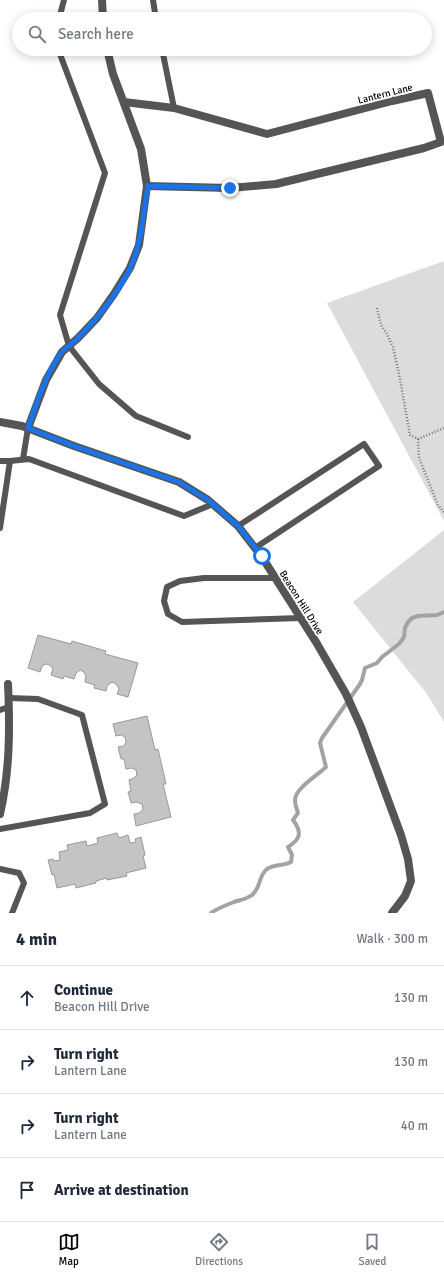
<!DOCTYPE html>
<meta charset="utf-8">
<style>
:root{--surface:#fff;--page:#f6f6f7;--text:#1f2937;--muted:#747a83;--line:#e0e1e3;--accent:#000}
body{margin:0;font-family:Signika,sans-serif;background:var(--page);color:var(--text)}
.stop{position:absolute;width:12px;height:12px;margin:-9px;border:3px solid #1a73e8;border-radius:50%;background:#fff}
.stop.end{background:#1a73e8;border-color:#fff;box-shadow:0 1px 4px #0008}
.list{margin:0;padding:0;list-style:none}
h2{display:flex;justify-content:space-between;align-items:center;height:52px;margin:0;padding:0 16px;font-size:17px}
h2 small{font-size:13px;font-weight:400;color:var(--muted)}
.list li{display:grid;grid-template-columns:26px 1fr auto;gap:12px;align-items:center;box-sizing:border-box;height:64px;padding:0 16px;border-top:1px solid var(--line)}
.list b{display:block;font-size:15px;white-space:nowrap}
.list p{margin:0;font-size:13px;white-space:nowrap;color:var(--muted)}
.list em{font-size:13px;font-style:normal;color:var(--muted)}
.icon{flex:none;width:22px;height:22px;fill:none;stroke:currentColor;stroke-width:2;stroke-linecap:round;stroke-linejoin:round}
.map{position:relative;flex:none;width:444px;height:913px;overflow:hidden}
.search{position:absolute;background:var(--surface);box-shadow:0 2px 10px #0003;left:12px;right:12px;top:12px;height:44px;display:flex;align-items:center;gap:10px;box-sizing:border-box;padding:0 14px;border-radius:22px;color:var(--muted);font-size:15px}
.sheet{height:308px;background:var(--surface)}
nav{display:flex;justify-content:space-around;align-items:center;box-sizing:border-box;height:56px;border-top:1px solid var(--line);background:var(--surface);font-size:11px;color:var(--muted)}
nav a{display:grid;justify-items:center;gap:2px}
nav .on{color:var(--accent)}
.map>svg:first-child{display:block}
</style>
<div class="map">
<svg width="444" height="913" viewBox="0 0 444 913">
<rect width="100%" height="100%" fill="#fff"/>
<g fill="#dcdcdc">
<polygon points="444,261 444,521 327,303"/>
<polygon points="444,530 444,722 427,694 353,602"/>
</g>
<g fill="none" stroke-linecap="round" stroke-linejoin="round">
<path stroke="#a3a3a3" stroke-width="4" d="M211,913c7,-5 15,-8 23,-11 6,-2 13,-3 18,-7 9,-7 6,-19 15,-26 7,-5 17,-3 24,-7l1,-7 -4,-8c13,-8 14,-15 5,-27l5,-7c-1,-4 -3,-8 -3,-12 -1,-12 23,-26 31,-34l-6,-24 2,-5 38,-54 2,-4 3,-12 12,-5 5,-6 17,-13 5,-7 1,-9 3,-6 4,-4 6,-2 19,-1 7,-3"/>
</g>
<g fill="#c4c4c4" stroke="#999">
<polygon points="38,635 71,644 72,641 106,651 105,654 138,663 128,697 117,694 119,689 116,684 112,682 107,686 106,691 94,688 95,685 85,682 86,676 84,672 80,670 76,673 74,679 64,676 63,679 51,675 53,669 50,665 46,664 42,666 40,672 28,668"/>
<polygon points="147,716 155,750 158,749 166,784 163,784 171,817 136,826 134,814 139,813 143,809 142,804 136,802 131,803 128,792 131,791 129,780 134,778 137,775 136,770 132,768 126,769 124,759 121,759 118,747 124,746 126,742 125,737 121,735 116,736 113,724"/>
<polygon points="117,833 119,838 128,835 130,843 136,842 135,839 141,837 145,855 143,856 146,868 126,873 127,876 107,880 107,878 96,881 96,883 76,888 75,884 57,888 54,874 52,875 48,860 53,859 54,861 60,860 59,852 68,850 67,845 86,841 87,846 98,843 97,838"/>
</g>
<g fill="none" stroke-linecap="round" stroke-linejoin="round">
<g stroke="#777" stroke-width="2.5" stroke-dasharray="1 2" stroke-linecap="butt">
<polyline points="377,308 381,325 387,334 393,347 400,379 410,435 418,439 419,458 438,505 444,512"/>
<polyline points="418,439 444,428"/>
</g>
<g stroke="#555" stroke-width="6">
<polyline points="153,0 156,19"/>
<polyline points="59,19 64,0"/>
<polyline points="58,49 105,173 60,315 69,346 99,384 136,416 188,437"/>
<polyline points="162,49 174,108"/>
<polyline points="23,459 28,428"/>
<polyline points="0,461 10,461 29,459 184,516 213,504"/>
<polyline points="238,526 364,444 379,466 255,548"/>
<polyline points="0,528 10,461"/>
<polyline points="276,578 204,578 180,581 167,587 164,601 168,614 182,622 301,618"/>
<polyline points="0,710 9,707"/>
<polyline points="0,829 90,813 105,804 82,715 38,699 9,698"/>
<polyline points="0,869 19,873 24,883 12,913"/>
</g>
<g stroke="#555" stroke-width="8">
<polyline points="102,0 103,19"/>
<polyline points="124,102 174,108 267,134 392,101 428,93 441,142 424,148 276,184 230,188 147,186"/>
<polyline points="0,422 22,426 74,446 179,482 208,500 238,526 262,557 316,642 346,694 361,727 401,835 408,859 411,881 405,896 392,913"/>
<polyline points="28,428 46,380 62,352 78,338 97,318 114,294 130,268 139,245 147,186 141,149 113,74 107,49"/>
<path d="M0,814c10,-43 10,-86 8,-130"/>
</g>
</g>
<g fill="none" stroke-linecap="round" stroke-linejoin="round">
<path stroke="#1a73e8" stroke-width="5" d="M230,188l-82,-2c-5,27 -6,57 -18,83 -13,25 -31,48 -51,68 -5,6 -13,10 -18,16 -16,22 -24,50 -33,75l46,18 105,36 29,18 30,26 24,30"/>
</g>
<g text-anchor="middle" stroke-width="4" stroke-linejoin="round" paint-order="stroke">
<g font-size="10" fill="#000" stroke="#fff">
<text transform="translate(385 93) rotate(-14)" y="4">Lantern Lane</text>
<text transform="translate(302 602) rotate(58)" y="4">Beacon Hill Drive</text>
</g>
</g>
</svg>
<div class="stop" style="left:262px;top:556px"></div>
<div class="stop end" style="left:230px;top:188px"></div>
<div class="search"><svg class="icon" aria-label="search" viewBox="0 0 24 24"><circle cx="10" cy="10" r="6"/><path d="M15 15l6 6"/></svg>Search here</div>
</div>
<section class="sheet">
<h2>4 min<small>Walk · 300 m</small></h2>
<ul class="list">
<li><svg class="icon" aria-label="ahead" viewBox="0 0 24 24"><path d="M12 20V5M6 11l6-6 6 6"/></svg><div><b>Continue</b><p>Beacon Hill Drive</p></div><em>130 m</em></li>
<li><svg class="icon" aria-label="right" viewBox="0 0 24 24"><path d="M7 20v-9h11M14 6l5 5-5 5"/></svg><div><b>Turn right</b><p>Lantern Lane</p></div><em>130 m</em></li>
<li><svg class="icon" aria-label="right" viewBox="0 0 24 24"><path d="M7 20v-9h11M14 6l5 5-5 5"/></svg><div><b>Turn right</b><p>Lantern Lane</p></div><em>40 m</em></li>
<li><svg class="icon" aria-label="arrive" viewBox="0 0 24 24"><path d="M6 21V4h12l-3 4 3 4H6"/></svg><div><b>Arrive at destination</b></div></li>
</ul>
</section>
<nav>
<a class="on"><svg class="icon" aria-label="map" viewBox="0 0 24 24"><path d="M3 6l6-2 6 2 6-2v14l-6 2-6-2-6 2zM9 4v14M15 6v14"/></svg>Map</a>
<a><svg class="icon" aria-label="directions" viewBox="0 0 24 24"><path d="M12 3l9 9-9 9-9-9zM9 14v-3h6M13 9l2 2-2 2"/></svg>Directions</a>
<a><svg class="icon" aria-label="saved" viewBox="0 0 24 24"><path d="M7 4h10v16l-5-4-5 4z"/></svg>Saved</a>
</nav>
